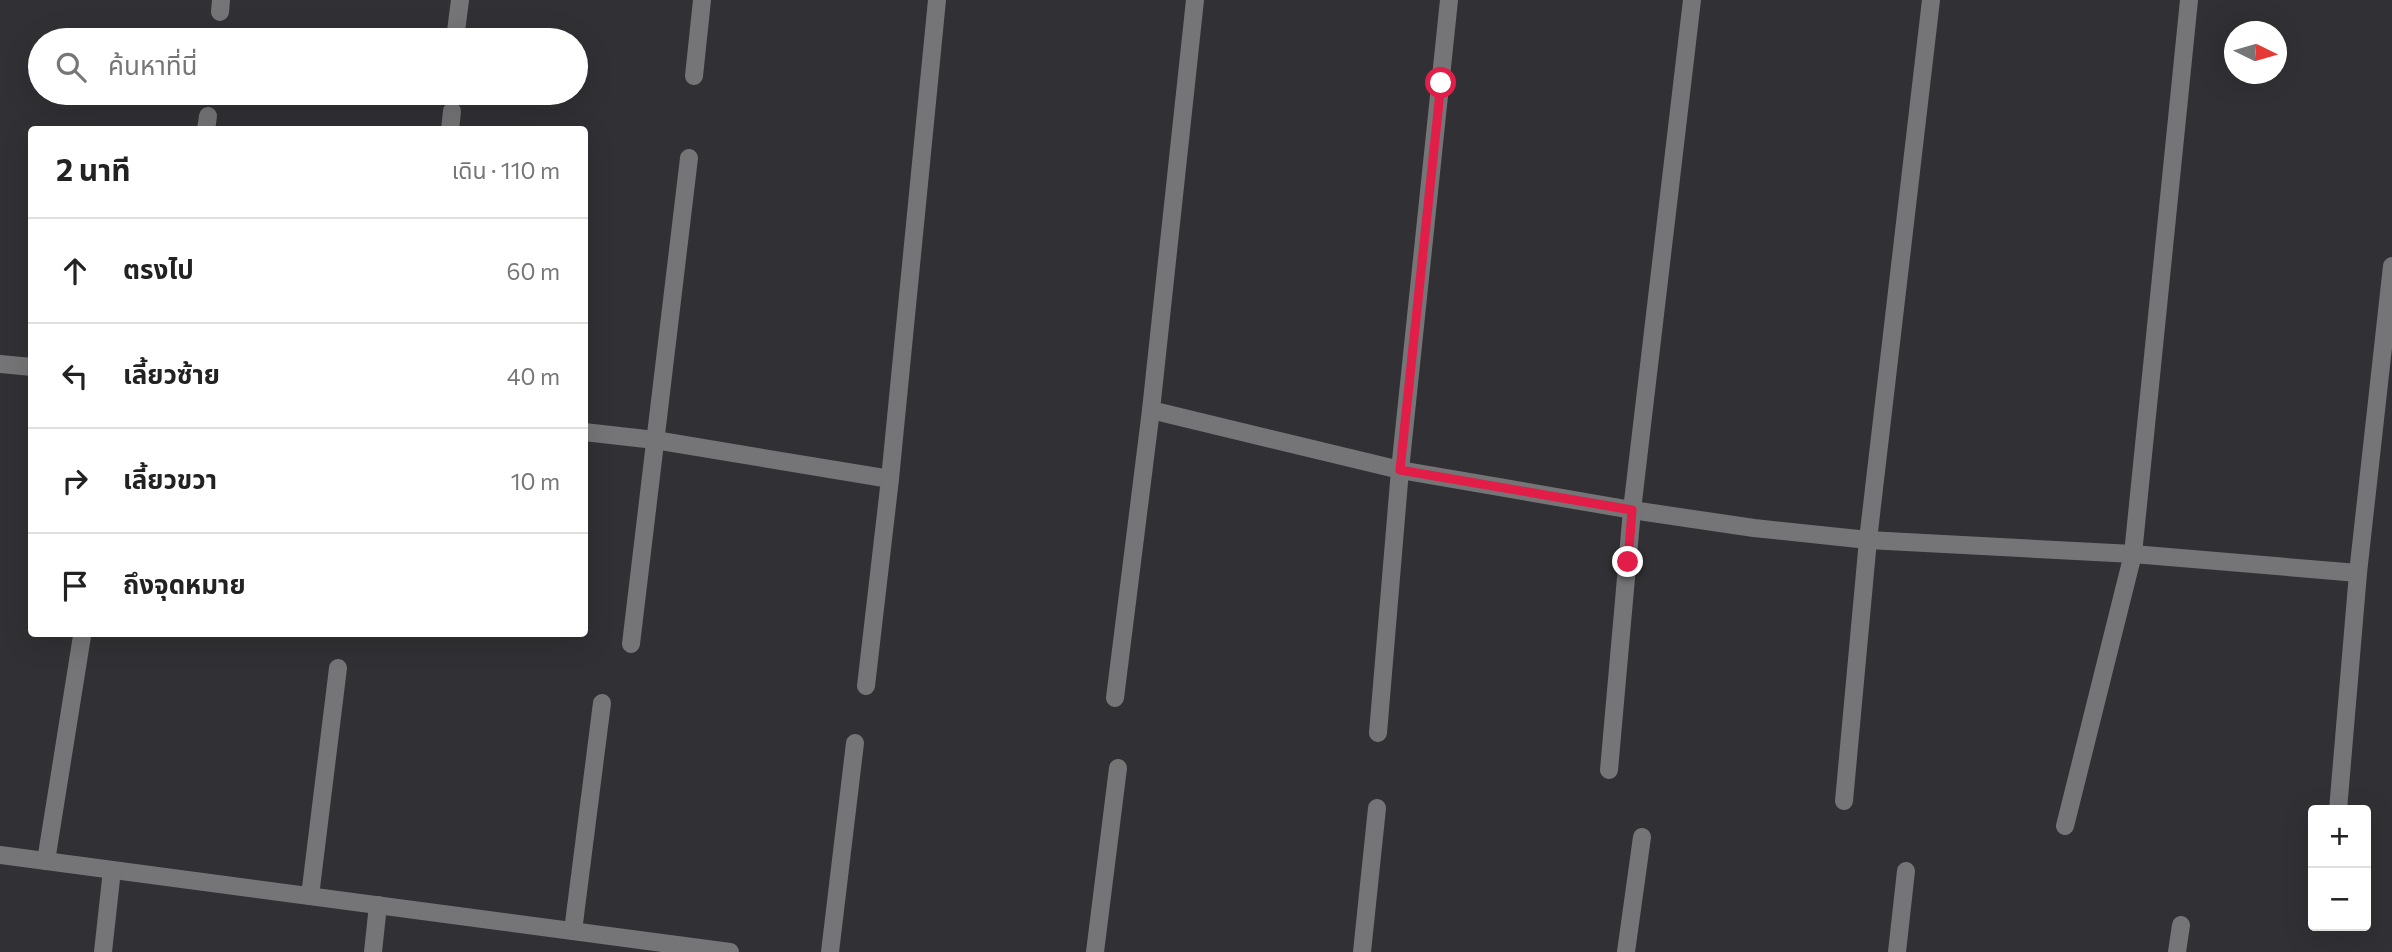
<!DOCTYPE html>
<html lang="th">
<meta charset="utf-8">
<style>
:root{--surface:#fff;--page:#f6f6f6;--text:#222;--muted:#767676;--line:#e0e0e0}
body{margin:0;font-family:Commissioner,"Noto Sans Thai",sans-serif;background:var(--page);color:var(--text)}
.controls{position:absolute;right:21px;bottom:21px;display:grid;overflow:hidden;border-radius:7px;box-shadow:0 7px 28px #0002}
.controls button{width:63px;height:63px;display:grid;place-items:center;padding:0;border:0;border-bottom:2px solid var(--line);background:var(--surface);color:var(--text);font:35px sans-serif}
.compass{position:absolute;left:2224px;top:21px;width:63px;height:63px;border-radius:50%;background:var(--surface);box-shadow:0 7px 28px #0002;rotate:95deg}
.stop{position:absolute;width:21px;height:21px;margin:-16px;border:5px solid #e11d48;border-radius:50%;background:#fff}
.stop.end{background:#e11d48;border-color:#fff;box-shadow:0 2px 7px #0008}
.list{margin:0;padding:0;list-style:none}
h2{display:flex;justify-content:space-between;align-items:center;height:91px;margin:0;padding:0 28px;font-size:30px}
h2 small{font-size:23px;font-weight:400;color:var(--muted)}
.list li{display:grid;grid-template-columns:46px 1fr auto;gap:21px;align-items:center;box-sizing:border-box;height:105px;padding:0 28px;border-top:2px solid var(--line)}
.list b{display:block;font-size:26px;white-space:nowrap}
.list em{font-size:23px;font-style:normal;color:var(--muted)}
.icon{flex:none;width:38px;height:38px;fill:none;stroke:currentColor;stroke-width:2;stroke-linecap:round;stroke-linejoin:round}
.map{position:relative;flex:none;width:2392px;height:952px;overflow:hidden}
.search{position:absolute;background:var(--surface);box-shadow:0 7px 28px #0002;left:28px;top:28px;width:560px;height:77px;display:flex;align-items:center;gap:18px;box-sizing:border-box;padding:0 24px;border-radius:38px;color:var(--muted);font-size:26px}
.panel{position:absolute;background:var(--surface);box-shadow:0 7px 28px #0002;left:28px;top:126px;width:560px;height:511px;border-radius:7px}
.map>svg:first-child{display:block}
</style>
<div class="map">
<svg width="2392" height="952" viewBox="0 0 2392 952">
<rect width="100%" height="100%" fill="#313034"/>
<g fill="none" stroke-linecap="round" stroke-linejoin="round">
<g stroke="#757476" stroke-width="18">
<polyline points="1195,0 1151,410 1400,470 1632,510 1754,528 1868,540 2133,554 2358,573"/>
<polyline points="220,12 221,0"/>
<polyline points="455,39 460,0"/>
<polyline points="694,76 702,0"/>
<polyline points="206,130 208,116"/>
<polyline points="450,130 452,111"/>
<polyline points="0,364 32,367"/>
<polyline points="584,432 655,440 890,479"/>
<polyline points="631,644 689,158"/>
<polyline points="866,686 890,479 937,0"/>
<polyline points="1115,698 1151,410"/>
<polyline points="1378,733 1400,470 1449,0"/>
<polyline points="1609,770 1632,510 1692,0"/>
<polyline points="1844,801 1868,540 1931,0"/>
<polyline points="2338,810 2358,573 2392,266"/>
<polyline points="2065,826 2133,554 2189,0"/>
<polyline points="0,855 730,952"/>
<polyline points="46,861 82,636"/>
<polyline points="310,896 338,668"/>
<polyline points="573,931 602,703"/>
<polyline points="103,952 112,870"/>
<polyline points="373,952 378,905"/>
<polyline points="830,952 855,743"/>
<polyline points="1095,952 1118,768"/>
<polyline points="1362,952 1377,808"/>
<polyline points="1626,952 1642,837"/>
<polyline points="1897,952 1906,871"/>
<polyline points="2177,952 2181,925"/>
</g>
</g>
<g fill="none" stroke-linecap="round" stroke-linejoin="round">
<polyline stroke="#e11d48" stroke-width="9" points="1441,83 1400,470 1632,510 1628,562"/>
</g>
</svg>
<div class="controls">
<button>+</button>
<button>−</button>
</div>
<svg class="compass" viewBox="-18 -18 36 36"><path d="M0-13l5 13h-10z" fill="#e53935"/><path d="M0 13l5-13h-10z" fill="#767676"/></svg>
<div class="stop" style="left:1441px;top:83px"></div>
<div class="stop end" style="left:1628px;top:562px"></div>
<div class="search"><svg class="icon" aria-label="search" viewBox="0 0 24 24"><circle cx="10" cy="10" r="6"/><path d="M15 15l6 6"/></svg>ค้นหาที่นี่</div>
<section class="panel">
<h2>2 นาที<small>เดิน · 110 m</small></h2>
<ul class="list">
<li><svg class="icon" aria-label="ahead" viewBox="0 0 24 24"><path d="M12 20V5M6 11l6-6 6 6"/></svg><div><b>ตรงไป</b></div><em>60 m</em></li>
<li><svg class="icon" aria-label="left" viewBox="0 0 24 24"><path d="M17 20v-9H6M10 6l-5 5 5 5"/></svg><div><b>เลี้ยวซ้าย</b></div><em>40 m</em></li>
<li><svg class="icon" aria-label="right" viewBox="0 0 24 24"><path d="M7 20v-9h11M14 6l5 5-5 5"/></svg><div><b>เลี้ยวขวา</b></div><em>10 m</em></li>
<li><svg class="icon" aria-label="arrive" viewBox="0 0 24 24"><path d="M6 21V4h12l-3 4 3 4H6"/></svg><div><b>ถึงจุดหมาย</b></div></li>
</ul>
</section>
</div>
